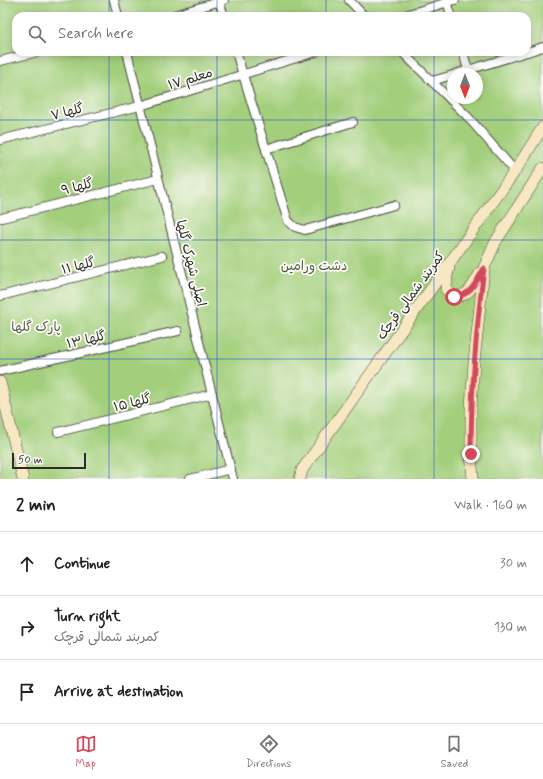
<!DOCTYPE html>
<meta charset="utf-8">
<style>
:root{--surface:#fff;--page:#f6f6f6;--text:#222;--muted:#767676;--line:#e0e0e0;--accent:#d1495b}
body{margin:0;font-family:Mynerve,"Playpen Sans Arabic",sans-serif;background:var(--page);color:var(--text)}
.compass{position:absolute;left:447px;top:68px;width:36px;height:36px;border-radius:50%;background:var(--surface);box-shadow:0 2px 10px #0003;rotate:180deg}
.scale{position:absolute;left:12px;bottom:10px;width:74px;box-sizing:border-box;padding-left:4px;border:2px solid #2b2b2b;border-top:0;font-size:11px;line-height:14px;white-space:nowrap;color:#2b2b2b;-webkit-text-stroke:3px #fdfcf7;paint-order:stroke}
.stop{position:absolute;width:12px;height:12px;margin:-9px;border:3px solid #d1495b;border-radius:50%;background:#fff}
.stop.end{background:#d1495b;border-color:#fff;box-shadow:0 1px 4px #0008}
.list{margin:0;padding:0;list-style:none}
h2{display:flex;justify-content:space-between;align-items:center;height:52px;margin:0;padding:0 16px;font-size:17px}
h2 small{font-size:13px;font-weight:400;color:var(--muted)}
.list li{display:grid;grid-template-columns:26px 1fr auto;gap:12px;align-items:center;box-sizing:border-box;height:64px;padding:0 16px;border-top:1px solid var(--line)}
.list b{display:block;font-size:15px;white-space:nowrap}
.list p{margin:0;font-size:13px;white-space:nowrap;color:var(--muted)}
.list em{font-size:13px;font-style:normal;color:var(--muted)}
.icon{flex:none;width:22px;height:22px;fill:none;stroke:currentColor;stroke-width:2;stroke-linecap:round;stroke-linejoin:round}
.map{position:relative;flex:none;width:543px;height:479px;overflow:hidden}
.search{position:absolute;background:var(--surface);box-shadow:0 2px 10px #0003;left:12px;right:12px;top:12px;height:44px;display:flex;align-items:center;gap:10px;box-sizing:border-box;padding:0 14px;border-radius:12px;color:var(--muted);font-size:15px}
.sheet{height:244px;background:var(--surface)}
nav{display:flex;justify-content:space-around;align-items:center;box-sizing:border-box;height:56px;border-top:1px solid var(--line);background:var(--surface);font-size:11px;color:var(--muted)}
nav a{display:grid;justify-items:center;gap:2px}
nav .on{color:var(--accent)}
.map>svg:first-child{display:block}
</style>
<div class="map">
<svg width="543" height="479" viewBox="0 0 543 479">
<rect width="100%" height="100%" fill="#fdfcf7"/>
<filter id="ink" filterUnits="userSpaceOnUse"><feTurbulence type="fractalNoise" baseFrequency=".025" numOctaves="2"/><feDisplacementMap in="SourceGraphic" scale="8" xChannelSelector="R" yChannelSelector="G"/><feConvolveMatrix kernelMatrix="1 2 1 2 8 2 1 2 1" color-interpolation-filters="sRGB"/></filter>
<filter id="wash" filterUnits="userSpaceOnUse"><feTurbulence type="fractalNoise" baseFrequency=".012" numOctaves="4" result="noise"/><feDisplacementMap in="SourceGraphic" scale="16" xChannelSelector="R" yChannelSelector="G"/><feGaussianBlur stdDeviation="0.9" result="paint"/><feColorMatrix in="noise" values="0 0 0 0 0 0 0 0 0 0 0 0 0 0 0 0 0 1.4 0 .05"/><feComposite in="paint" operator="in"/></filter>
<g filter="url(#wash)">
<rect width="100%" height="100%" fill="#e9e2c0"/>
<path fill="#a3cf7c" stroke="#677d54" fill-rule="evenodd" d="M0,0h543v479h-543zM16,16h511v36h-511zM453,74h24v24h-24z"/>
</g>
<g filter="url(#ink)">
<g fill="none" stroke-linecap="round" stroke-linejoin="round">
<defs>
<g id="minor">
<polyline points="114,0 118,16"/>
<polyline points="349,0 364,16"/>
<polyline points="447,0 451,16"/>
<polyline points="219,1 224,16"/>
<polyline points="171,16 224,0"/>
<polyline points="402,16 455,0"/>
<polyline points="127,52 233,479"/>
<polyline points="236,52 288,221 295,227 305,230 394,205"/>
<polyline points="402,52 467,116 515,171"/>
<polyline points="463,52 468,70"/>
<polyline points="527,52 543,47"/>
<polyline points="0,61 38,52"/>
<polyline points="455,74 527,52"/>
<polyline points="432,81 453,75"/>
<polyline points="0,140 140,106 316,52"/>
<polyline points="266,149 353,122"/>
<polyline points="2,218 158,179"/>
<polyline points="0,296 162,256"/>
<polyline points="0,371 178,331"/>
<polyline points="58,432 212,394"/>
<polyline points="190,479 231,469"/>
</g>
<g id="secondary">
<path d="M449,268l-2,7 -1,14 8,8c16,-1 19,-12 27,-25"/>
<polyline points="0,382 23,479"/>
<polyline points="300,479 302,470 515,171 543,127"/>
<polyline points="473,479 471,454 471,408 474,362 484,268 496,241 543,168"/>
</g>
</defs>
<use href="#minor" stroke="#484641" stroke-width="10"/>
<use href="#secondary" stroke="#484641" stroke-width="12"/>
<use href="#minor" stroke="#fff" stroke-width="8"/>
<use href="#secondary" stroke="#f7e8c3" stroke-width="11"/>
</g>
</g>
<g fill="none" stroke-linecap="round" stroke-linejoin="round" filter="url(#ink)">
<path stroke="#d1495b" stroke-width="5" d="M454,297c17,-1 22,-15 30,-29 -8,62 -13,124 -13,186"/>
</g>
<path fill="none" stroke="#1d4ed8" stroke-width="1" stroke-opacity="0.55" d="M109,0v16M217,0v16M326,0v16M434,0v16M109,52v427M217,52v427M326,52v427M434,52v427M0,120h543M0,240h543M0,359h543"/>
<g text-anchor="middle" stroke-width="3.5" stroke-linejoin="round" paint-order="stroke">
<g font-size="13" fill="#2b2b2b" stroke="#fdfcf7">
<text transform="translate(190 78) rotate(-17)" y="5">معلم ۱۷</text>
<text transform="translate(67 111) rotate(-14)" y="5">گلها ۷</text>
<text transform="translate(77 186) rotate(-14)" y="5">گلها ۹</text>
<text transform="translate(192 263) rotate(76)" y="5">اصلی شهرک گلها</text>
<text transform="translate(78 265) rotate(-14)" y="5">گلها ۱۱</text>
<text transform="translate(410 295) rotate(-54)" y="5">کمربند شمالی قرچک</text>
<text transform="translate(86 339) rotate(-13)" y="5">گلها ۱۳</text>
<text transform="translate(132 402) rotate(-14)" y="5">گلها ۱۵</text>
</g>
<g font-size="13" fill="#4f5c43" stroke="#fdfcf7">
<text x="314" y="270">دشت ورامین</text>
<text x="36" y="331">پارک گلها</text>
</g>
</g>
</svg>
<svg class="compass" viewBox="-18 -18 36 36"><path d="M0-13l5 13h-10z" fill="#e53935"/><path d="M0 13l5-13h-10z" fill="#767676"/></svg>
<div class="scale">50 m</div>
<div class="stop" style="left:454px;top:297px"></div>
<div class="stop end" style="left:471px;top:454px"></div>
<div class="search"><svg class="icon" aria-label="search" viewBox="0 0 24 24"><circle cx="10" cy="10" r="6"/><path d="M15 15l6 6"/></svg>Search here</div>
</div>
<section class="sheet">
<h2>2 min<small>Walk · 160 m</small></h2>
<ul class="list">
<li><svg class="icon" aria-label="ahead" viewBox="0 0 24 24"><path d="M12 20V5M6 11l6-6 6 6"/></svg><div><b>Continue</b></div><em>30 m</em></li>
<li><svg class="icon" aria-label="right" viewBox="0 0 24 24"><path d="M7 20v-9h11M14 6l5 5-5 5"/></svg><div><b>Turn right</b><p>کمربند شمالی قرچک</p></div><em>130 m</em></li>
<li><svg class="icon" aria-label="arrive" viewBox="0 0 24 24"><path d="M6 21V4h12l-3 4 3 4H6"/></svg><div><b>Arrive at destination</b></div></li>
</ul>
</section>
<nav>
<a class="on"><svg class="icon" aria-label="map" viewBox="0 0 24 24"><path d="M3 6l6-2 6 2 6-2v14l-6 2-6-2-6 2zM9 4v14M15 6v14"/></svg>Map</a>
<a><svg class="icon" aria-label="directions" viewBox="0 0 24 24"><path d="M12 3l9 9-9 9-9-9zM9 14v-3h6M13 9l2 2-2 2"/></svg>Directions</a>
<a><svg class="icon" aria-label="saved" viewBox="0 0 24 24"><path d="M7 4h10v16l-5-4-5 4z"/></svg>Saved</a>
</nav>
